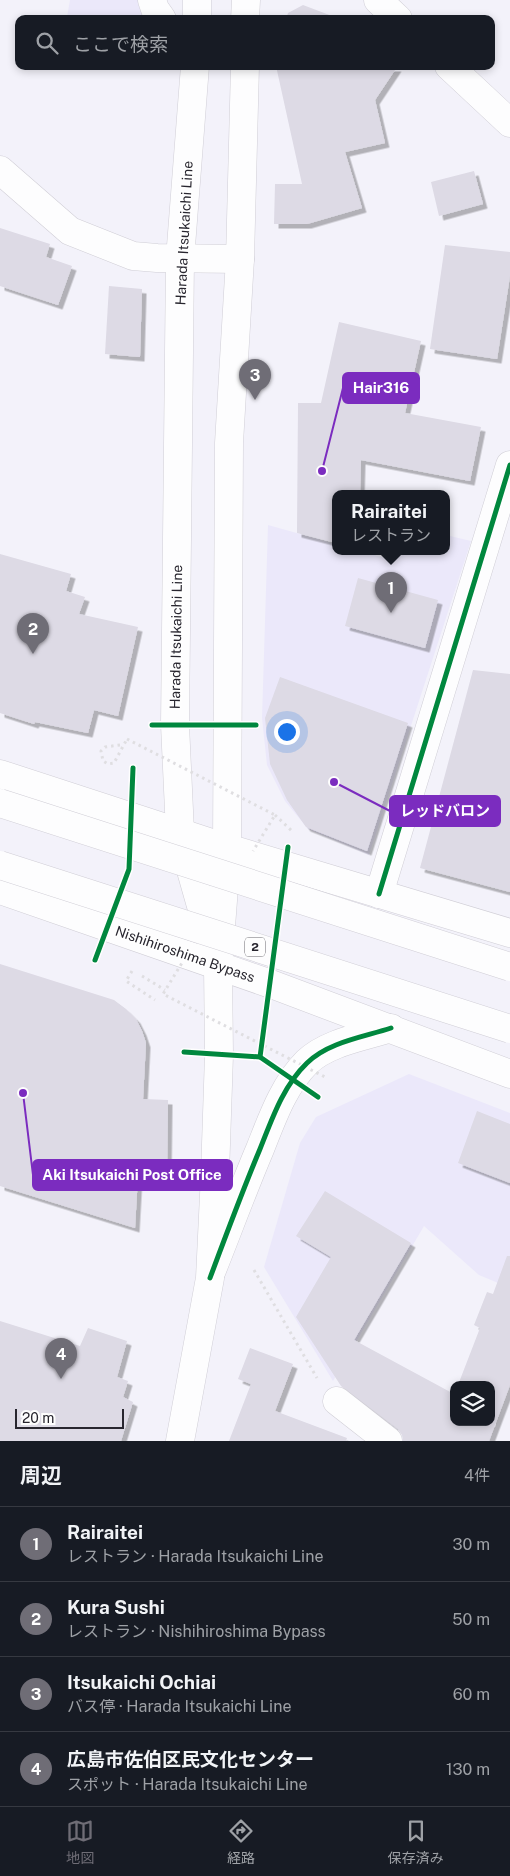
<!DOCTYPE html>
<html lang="ja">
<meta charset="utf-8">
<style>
:root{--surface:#171b24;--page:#242831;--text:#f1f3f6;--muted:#9ea1a6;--line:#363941;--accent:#6f6d76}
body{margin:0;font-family:"Public Sans","Noto Sans JP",sans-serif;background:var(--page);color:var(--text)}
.controls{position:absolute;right:15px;bottom:15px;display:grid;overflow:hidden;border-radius:10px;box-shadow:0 2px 8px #0003}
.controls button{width:45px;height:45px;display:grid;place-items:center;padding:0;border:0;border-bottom:1px solid var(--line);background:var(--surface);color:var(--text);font:25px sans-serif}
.scale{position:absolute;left:15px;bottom:12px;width:109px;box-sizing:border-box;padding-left:5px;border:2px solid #28262f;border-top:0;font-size:14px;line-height:18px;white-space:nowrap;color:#28262f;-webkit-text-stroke:4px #fefefe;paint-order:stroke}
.you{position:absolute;left:286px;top:731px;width:18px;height:18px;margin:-12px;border:4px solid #fff;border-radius:50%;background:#1a73e8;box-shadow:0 0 0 8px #1a73e833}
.badge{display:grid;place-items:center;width:32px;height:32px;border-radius:50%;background:var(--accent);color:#fff;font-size:16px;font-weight:700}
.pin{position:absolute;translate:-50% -41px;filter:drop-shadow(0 1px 2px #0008)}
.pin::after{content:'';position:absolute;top:26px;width:18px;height:15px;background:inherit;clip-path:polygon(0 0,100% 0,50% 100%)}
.popup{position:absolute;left:332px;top:490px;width:118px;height:65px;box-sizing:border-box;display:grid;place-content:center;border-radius:10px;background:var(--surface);filter:drop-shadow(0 1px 4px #0005);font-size:16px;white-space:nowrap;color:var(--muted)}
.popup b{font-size:19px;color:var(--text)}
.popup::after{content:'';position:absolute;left:50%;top:100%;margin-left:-10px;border:10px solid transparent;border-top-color:var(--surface)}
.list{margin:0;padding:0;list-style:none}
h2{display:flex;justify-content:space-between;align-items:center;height:65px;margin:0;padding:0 20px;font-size:21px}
h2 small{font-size:16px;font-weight:400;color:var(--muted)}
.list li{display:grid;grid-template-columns:32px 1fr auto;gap:15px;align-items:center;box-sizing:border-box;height:75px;padding:0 20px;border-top:1px solid var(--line)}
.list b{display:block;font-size:19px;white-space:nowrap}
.list p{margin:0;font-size:16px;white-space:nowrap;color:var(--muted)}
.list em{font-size:16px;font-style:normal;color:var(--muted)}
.icon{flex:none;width:28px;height:28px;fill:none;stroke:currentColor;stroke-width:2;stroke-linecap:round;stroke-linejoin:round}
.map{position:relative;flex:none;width:510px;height:1441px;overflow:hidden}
.search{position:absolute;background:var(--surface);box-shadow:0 2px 8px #0003;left:15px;right:15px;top:15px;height:55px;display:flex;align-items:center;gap:12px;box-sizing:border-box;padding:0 18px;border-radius:10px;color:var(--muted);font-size:19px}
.sheet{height:365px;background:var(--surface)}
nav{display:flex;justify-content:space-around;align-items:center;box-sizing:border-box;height:70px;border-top:1px solid var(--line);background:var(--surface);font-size:14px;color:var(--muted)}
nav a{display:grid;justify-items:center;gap:2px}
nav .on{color:var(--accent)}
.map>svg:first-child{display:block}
</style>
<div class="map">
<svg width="510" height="1441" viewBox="0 0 510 1441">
<defs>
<filter id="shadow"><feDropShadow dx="4.5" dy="4.5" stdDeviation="0" flood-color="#0004"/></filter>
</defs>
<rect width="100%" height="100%" fill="#f3f2fa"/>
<g fill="#ebe8fa">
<polygon points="70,0 139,0 145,19 78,19 67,17"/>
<polygon points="268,525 336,544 336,552 363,552 393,560 396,552 446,552 446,535 471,541 369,855 308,829 285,801 267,765 262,718"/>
<polygon points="409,1074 510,1113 510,1288 479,1275 424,1226 333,1381 264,1267 300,1143 316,1117"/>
</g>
<g fill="#dddae5" filter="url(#shadow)">
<polygon points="303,5 340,19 286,19 288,13"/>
<polygon points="276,66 397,67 375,100 385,143 345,152 362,208 307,224 274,224 275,184 302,184"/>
<polygon points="474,171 483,204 439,216 431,182"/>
<polygon points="0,228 50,244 46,257 72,266 58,305 0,286"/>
<polygon points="445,245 510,252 510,276 497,359 430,349"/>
<polygon points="109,286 142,289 140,357 105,354"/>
<polygon points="339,322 421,341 405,413 481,427 470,481 361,460 360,494 336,494 336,543 297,533 298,403 321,403"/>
<polygon points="0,554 71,574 66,591 85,597 79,614 138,627 118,716 94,710 88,733 35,722 34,724 0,713"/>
<polygon points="358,578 438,600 425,648 345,626"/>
<polygon points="473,670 510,674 510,892 420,868"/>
<polygon points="280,677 408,723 367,851 306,827 287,800 270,764 265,718"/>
<polygon points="0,964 114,1000 126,1009 136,1019 142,1031 146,1043 143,1099 168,1100 167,1177 138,1176 135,1228 0,1186"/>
<polygon points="477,1111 510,1124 510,1183 458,1163"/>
<polygon points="325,1191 411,1243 354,1340 454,1394 454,1422 491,1422 491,1385 458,1385 480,1328 474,1325 487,1292 493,1294 507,1256 510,1256 510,1385 489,1441 403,1441 402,1435 398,1429 341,1386 296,1317 331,1257 296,1236"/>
<polygon points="0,1321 80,1346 88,1328 127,1341 117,1377 128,1381 123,1397 133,1402 121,1441 0,1441"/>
<polygon points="250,1348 293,1364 275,1411 347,1438 346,1441 229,1441 251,1384 238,1379"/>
</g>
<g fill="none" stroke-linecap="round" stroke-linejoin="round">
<defs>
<g id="minor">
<polyline points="152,0 155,9 162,19"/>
<polyline points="378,0 398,19"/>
<polyline points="449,66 510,123"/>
<polyline points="0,170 70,231 133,256 157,258 240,259"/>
<polyline points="379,894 510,465"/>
<path d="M212,1270c16,-40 31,-81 48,-121 12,-30 23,-63 47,-87 21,-20 57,-25 84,-34"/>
<polyline points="337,1401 388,1441"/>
</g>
<g id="major">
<polyline points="197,19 197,0"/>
<polyline points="245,19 246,0"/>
<polyline points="195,66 180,259 175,725 180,832 213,948"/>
<polyline points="180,1441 210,1278 215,1174 219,1055 218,966 227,848 229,443 240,259 245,66"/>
</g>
<g id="highway">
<polyline points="0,774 227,848 510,933"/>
<polyline points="0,890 271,984 510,1074"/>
</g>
</defs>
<use href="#minor" stroke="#d0ced6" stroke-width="29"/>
<use href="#major" stroke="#d0ced6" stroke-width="29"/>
<use href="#highway" stroke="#d0ced6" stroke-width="29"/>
<g stroke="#dfdee1" stroke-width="3" stroke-dasharray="2.5 4" stroke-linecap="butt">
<polyline points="120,745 105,747 101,751 103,761 108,764 114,763 127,739"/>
<polyline points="275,815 293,832"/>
<polyline points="132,971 126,981 155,1000"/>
<polyline points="142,976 165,990"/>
<polyline points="254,1270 317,1378"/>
</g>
<use href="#minor" stroke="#fdfdfe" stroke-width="28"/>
<use href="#major" stroke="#fdfdfe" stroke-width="28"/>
<use href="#highway" stroke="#fdfdfe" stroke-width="28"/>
<defs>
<g id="highway-bridge">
<polyline points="0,803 510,967"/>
<polyline points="0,865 510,1029"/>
</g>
</defs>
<use href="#highway-bridge" stroke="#d0ced6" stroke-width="29" stroke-linecap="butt"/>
<g stroke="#dfdee1" stroke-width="3" stroke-dasharray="2.5 4" stroke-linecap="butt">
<polyline points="127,739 275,815 253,851"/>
<polyline points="185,958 163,994 327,1078"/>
</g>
<use href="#highway-bridge" stroke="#fdfdfe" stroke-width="28"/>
<defs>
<g id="cycleway">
<polyline points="152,725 256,725"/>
<polyline points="379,894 510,465"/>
<polyline points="95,960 129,869 133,768"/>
<polyline points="184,1052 260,1057 318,1097"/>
<polyline points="260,1057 288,847"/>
<path d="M210,1278c16,-43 32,-86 50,-129 12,-30 23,-63 47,-86 21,-21 57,-26 84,-35"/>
</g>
</defs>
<use href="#cycleway" stroke="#fefefe" stroke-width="8"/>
<use href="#cycleway" stroke="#00873e" stroke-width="5"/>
</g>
<g text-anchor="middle" stroke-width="4" stroke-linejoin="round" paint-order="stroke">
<rect fill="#fefefe" stroke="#68676d" stroke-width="1" x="245" y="937.5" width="20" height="19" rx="4"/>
<g font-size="12" font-weight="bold" fill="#28262f">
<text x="255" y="951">2</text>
</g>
<g font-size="14" fill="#28262f" stroke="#fefefe">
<text transform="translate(184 233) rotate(-87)" y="5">Harada Itsukaichi Line</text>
<text transform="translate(176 637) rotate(-89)" y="5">Harada Itsukaichi Line</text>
<text transform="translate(185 954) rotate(19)" y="5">Nishihiroshima Bypass</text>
</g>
</g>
<path fill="none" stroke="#7b2cbf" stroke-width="2" d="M322 471L343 388M334 782L390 811M23 1093L33 1175"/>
<g fill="#7b2cbf" stroke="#fefefe" stroke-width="2">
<circle cx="322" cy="471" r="5"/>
<circle cx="334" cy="782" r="5"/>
<circle cx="23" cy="1093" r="5"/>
</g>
<g fill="#7b2cbf" stroke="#7b2cbf" stroke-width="2">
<rect x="343" y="373" width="76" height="30" rx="5"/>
<rect x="390" y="796" width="110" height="30" rx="5"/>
<rect x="33" y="1160" width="199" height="30" rx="5"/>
</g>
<g font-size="15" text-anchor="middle" font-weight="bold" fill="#fff">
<text x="381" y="393">Hair316</text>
<text x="445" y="816">レッドバロン</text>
<text x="132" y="1180">Aki Itsukaichi Post Office</text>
</g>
</svg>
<div class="controls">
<button><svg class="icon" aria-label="layers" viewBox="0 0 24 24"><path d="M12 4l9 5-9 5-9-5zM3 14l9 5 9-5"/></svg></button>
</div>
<div class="scale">20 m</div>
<div class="you"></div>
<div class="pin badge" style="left:391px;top:613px">1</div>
<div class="popup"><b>Rairaitei</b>レストラン</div>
<div class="pin badge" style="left:33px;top:654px">2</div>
<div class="pin badge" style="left:255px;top:400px">3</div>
<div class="pin badge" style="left:61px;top:1379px">4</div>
<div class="search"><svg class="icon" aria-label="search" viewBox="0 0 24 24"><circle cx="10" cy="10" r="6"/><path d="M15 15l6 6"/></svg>ここで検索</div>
</div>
<section class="sheet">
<h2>周辺<small>4件</small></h2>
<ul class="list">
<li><span class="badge">1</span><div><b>Rairaitei</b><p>レストラン · Harada Itsukaichi Line</p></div><em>30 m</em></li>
<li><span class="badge">2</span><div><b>Kura Sushi</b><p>レストラン · Nishihiroshima Bypass</p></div><em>50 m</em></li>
<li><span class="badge">3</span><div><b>Itsukaichi Ochiai</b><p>バス停 · Harada Itsukaichi Line</p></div><em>60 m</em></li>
<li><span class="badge">4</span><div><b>広島市佐伯区民文化センター</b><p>スポット · Harada Itsukaichi Line</p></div><em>130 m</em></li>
</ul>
</section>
<nav>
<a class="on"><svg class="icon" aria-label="map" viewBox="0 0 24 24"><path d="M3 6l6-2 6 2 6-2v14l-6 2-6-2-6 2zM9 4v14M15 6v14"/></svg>地図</a>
<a><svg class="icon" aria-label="directions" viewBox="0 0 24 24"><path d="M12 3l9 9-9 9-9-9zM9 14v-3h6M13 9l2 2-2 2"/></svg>経路</a>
<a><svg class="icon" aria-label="saved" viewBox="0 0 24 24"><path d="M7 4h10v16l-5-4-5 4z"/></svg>保存済み</a>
</nav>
